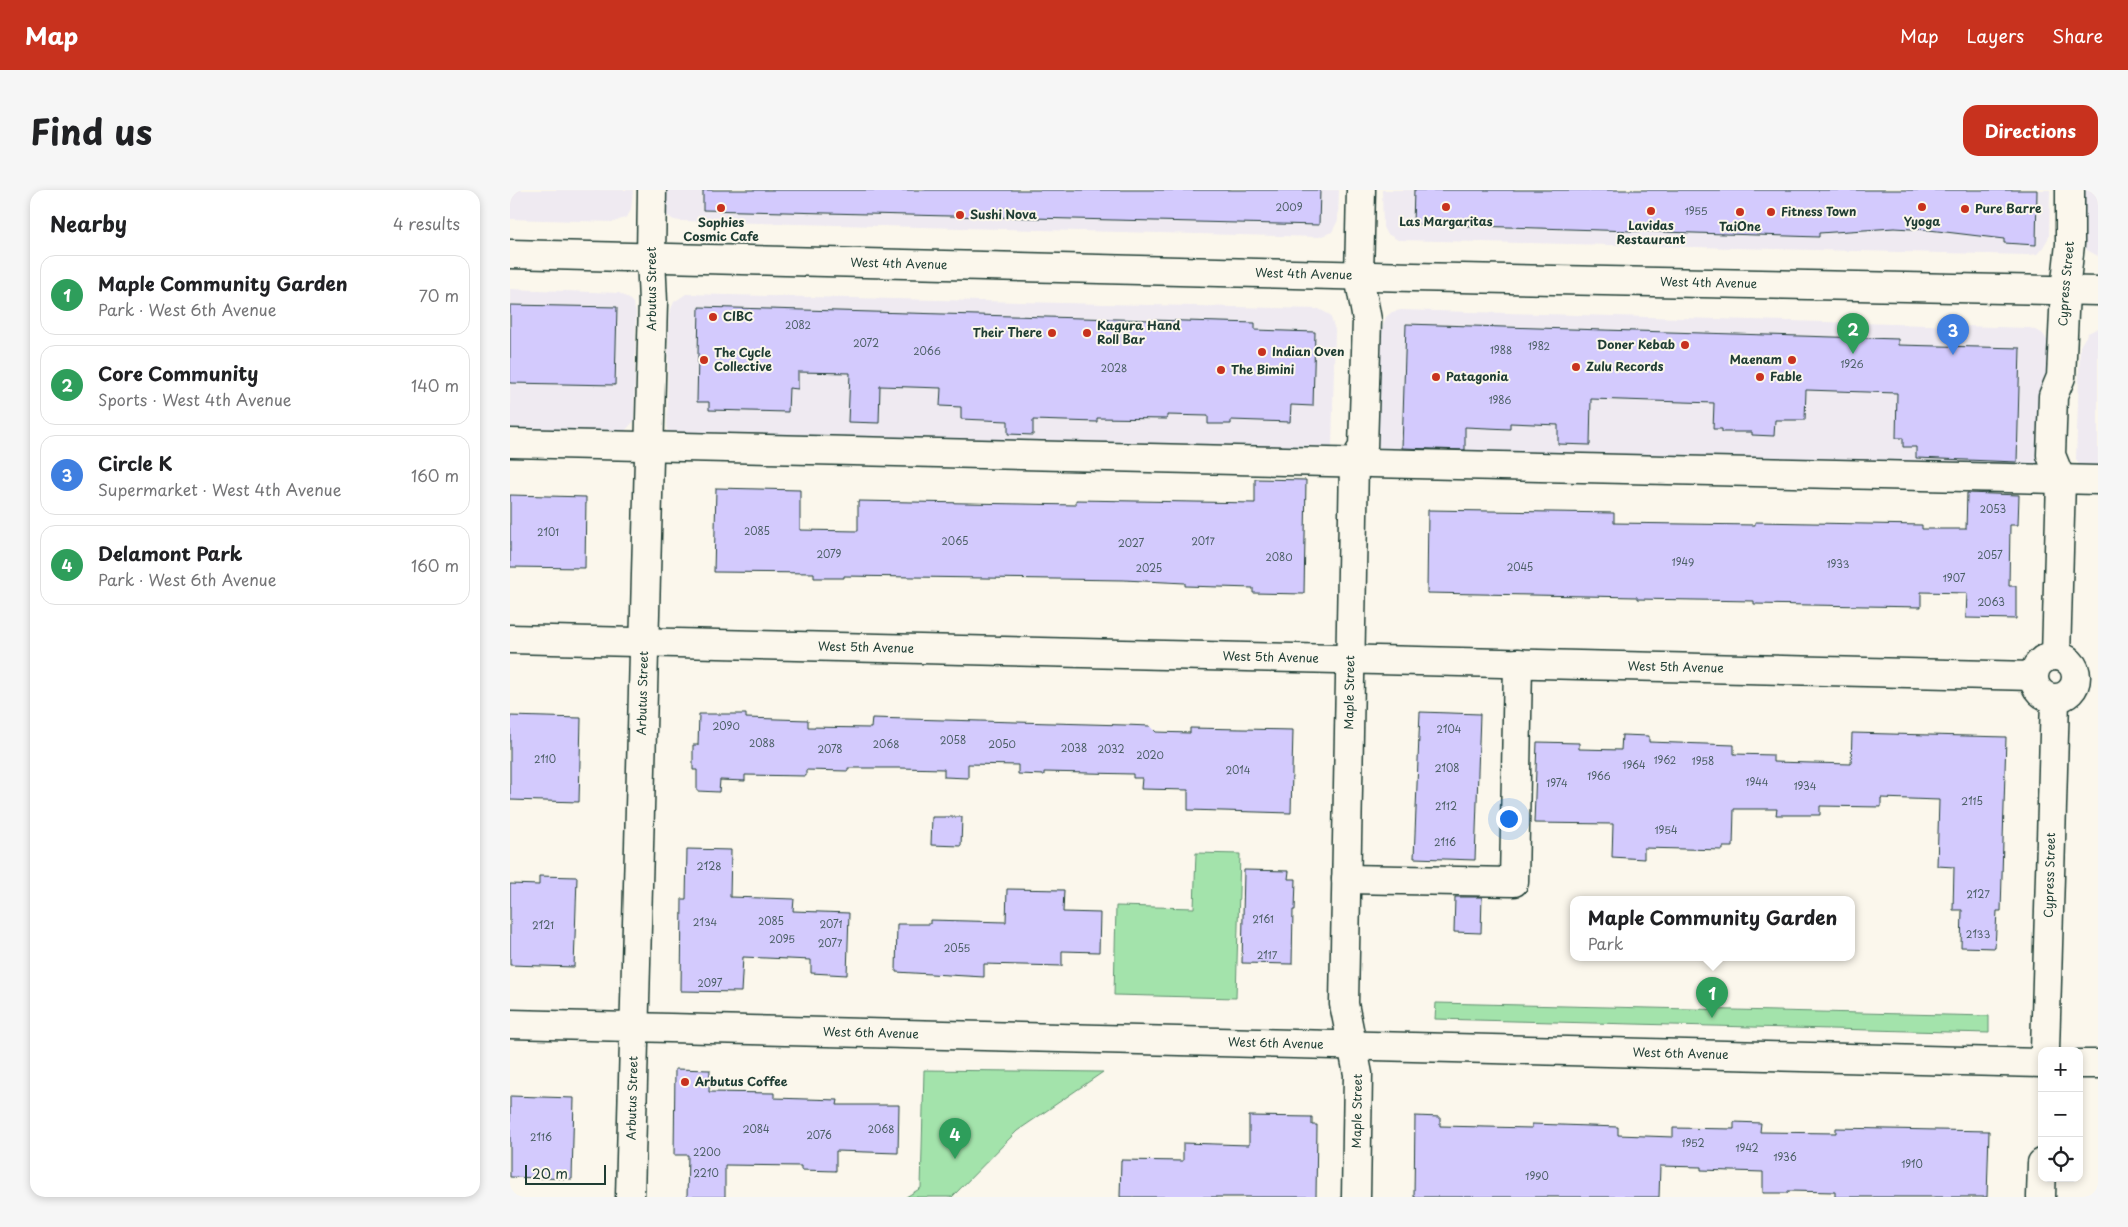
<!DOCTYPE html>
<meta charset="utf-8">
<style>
:root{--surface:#fff;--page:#f6f6f6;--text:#202124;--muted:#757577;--line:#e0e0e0;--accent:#c8321e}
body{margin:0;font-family:"Playpen Sans",sans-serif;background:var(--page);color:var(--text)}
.controls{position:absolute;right:15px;bottom:15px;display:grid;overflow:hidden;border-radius:10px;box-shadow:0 2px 8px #0003}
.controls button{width:45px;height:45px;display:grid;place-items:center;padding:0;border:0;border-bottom:1px solid var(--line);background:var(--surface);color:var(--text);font:25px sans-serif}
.scale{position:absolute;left:15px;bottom:12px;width:81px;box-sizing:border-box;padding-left:5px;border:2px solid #1f3d34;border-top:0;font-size:14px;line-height:18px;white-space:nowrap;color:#1f3d34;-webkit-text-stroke:4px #fbf7ec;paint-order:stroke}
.you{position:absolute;left:998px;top:628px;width:18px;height:18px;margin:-12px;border:4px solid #fff;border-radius:50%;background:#1a73e8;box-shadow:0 0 0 8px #1a73e833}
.badge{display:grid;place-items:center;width:32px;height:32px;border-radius:50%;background:var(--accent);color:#fff;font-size:16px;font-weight:700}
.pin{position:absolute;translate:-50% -41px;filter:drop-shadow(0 1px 2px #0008)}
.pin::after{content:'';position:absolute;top:26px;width:18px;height:15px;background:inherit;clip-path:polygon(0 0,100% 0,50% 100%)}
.popup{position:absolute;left:1060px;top:706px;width:285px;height:65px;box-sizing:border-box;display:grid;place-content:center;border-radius:10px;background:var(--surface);filter:drop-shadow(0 1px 4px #0005);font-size:16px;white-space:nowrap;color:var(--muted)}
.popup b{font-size:19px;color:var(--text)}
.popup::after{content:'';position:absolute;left:50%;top:100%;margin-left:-10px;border:10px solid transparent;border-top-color:var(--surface)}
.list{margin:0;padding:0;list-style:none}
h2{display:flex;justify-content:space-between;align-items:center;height:65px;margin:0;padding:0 20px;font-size:21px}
h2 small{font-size:16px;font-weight:400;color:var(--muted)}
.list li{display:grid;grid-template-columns:32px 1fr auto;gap:15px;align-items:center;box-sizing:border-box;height:80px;margin:0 10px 10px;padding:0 10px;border:1px solid var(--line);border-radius:15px}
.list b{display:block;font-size:19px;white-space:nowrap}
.list p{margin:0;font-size:16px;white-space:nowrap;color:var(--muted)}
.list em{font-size:16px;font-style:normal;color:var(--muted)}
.icon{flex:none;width:28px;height:28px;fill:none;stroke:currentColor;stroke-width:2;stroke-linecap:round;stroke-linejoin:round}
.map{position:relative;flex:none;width:1588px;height:1007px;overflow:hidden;border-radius:15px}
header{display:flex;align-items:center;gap:30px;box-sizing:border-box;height:70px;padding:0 25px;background:var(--accent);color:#fff}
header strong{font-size:24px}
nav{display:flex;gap:28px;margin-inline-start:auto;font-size:18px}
.intro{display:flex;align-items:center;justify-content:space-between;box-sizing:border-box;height:120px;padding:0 30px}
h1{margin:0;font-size:35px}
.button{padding:12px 22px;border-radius:15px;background:var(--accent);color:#fff;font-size:18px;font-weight:700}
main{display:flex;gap:30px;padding:0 30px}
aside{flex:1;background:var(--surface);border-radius:15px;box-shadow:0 2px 8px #0003}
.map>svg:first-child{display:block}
</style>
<header>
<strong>Map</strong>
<nav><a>Map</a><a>Layers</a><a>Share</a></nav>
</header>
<div class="intro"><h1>Find us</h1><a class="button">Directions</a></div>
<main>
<aside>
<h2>Nearby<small>4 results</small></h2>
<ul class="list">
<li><span class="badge" style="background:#2e9e5b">1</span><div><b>Maple Community Garden</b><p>Park · West 6th Avenue</p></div><em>70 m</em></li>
<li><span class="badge" style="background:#2e9e5b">2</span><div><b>Core Community</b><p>Sports · West 4th Avenue</p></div><em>140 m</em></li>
<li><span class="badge" style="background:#3f7fe0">3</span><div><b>Circle K</b><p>Supermarket · West 4th Avenue</p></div><em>160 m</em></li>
<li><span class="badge" style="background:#2e9e5b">4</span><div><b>Delamont Park</b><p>Park · West 6th Avenue</p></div><em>160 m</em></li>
</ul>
</aside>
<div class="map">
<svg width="1588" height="1007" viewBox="0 0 1588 1007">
<rect width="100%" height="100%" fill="#fbf7ec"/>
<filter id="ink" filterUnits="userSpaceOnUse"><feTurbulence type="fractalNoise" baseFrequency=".02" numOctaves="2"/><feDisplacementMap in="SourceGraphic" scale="10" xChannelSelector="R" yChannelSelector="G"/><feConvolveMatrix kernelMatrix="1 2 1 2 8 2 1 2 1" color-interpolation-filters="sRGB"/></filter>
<g filter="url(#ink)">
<g fill="#efeaf1">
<polygon points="0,0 123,0 121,20 117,27 104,32 0,29"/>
<polygon points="149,0 829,0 828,30 822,42 809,47 170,31 164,30 156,25 151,18"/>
<polygon points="872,0 1540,0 1539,47 1532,59 1527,64 1518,65 888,50 876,43 873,37"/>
<polygon points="1573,0 1588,0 1588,66 1577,60 1573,54"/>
<polygon points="0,99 109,103 118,108 123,113 126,123 124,231 115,241 0,239"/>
<polygon points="176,104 809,119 820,125 825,140 822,257 812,260 157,246 159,124 164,112"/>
<polygon points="891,120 1520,138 1532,143 1540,154 1535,267 1530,276 878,261 868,256 870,143 876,127 882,122"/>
<polygon points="1588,138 1588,280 1571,278 1566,269 1570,156 1578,143"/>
</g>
<g fill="#a3e3ab" stroke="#619070">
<polygon points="686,663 730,664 726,808 604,805 606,716 684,718"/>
<polygon points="926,813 1479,826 1479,843 925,829"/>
<polygon points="414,880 593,882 507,941 442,1007 396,1007 411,998"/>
</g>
<g fill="#d3cafd" stroke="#1f3d34">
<polygon points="193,0 810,0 809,35 193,20"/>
<polygon points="904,0 1527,0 1526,55 1494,53 1494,49 1419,40 1384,38 1309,43 1309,47 903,34"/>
<polygon points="0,115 107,117 105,195 0,193"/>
<polygon points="189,117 745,133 745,140 805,142 803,216 781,215 780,232 721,230 721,234 698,234 698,226 657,225 657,229 587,228 587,232 523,230 523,245 498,244 498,231 451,229 451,217 430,216 431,198 370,196 369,233 338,232 340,183 288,182 288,199 279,198 278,222 199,220 199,212 187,212"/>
<polygon points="896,134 1388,149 1388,155 1510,158 1507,272 1406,268 1406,257 1393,257 1393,248 1386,248 1387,203 1296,200 1295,230 1265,230 1264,246 1242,245 1242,242 1212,242 1212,239 1203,239 1204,213 1081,209 1080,255 1048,254 1048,235 1000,233 1000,239 955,237 955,260 892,258"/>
<polygon points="745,289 796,290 794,404 743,403 743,398 675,396 675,393 614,390 334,386 334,388 304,388 304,383 204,382 206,298 290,300 290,340 348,341 348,311 566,315 566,310 745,313"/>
<polygon points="1457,303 1509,305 1508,335 1500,335 1499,396 1506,396 1506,429 1456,428 1457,403 1411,402 1411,417 1244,414 1244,411 1127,409 1127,407 917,403 918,320 1104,323 1104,333 1245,335 1245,332 1412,335 1412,339 1456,339"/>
<polygon points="0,305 76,307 75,378 0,377"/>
<polygon points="910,522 970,524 965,670 904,668"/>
<polygon points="189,524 236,524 236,528 298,530 298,537 361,538 362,528 614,535 640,536 646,542 680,543 680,538 783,540 781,623 678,620 678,600 631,599 632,588 623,588 623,584 534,582 534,585 508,584 508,575 458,574 458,588 434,587 434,579 390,578 338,578 338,581 296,580 296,586 235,585 235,591 210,590 209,602 187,601 187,580 183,580 183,555 188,555"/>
<polygon points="0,526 71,528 69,612 0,610"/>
<polygon points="1342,543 1496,547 1491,721 1487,721 1485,758 1451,757 1452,720 1443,720 1444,677 1427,676 1429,610 1371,608 1371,617 1310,616 1310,625 1266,625 1267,619 1224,619 1223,657 1213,657 1213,660 1134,658 1134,669 1102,667 1103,634 1024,633 1027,552 1069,553 1069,559 1111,560 1112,545 1139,546 1139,552 1224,555 1224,564 1263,565 1263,572 1341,574"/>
<polygon points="422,627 452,627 451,656 421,655"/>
<polygon points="177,659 221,660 220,707 284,709 283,721 339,723 337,785 301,783 301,770 233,767 231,802 171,801 172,709 176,709"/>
<polygon points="734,680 779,681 778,689 786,689 785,720 783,720 782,774 732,773"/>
<polygon points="29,686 67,687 64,777 0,775 0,694 29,695"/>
<polygon points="497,699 554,700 553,722 590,723 589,762 552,761 552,776 474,774 474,787 386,782 387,734 420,734 420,730 496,732"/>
<polygon points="945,707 972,707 971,743 944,742"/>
<polygon points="165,879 200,880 199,902 264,903 264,908 328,910 327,915 389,915 388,963 326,961 326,981 291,980 291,976 215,975 215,1007 177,1007 178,965 164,965"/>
<polygon points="0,906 64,908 62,989 0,987"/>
<polygon points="739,926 802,927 802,935 807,935 806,1007 610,1007 611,970 673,971 673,953 739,955"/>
<polygon points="905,926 930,927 930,936 1022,938 1022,934 1108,937 1108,945 1163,947 1163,938 1224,939 1224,932 1251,933 1250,942 1326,943 1326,938 1479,941 1477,1007 1325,1007 1325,1002 1278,1001 1278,1003 1253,1003 1253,982 1191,980 1191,977 1150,976 1149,1007 904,1007"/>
</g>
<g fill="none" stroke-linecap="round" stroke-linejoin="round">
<defs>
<g id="minor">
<polyline points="0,253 1588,290"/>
<path id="s1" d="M0,449l1523,37"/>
<circle cx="1545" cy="487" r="21"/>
<path id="s2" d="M1546,466l5,-176 -10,-25 2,-59 8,-19 4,-86 5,-47v-54"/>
<polyline points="836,689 1004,692 1008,473"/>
<path id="s3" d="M0,834l1532,39"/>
<path id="s4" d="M1535,861l10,-352"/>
<polyline points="1569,874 1588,874"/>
<path id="s5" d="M120,1007l23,-895 -2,-45 1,-67"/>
<path id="s6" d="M846,1007l2,-123 -14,-70 10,-542 9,-15 4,-127 -8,-44 2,-86"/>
<polyline points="1531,1007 1532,973"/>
</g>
<g id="major">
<path id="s7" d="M0,64l903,23 685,14"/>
</g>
</defs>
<use href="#minor" stroke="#1f3d34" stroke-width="31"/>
<use href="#major" stroke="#1f3d34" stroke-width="31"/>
<use href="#minor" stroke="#fbf7ec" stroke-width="28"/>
<use href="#major" stroke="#fbf7ec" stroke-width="28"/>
</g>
</g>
<g fill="#c8321e" stroke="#fbf7ec" stroke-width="2">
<circle cx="936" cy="17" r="5"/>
<circle cx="1412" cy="17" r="5"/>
<circle cx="211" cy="18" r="5"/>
<circle cx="1455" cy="19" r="5"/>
<circle cx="1141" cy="21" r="5"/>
<circle cx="1230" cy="22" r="5"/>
<circle cx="1261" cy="22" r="5"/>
<circle cx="450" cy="25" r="5"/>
<circle cx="203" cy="127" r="5"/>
<circle cx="542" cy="143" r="5"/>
<circle cx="577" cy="143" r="5"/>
<circle cx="1175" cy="155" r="5"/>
<circle cx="752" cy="162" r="5"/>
<circle cx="194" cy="170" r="5"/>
<circle cx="1282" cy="170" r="5"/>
<circle cx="1066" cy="177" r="5"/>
<circle cx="711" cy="180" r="5"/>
<circle cx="926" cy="187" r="5"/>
<circle cx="1250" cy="187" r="5"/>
<circle cx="175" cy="892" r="5"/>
</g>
<g text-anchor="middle" stroke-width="4" stroke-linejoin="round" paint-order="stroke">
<g font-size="10" fill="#4c6066">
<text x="779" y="21">2009</text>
<text x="1186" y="25">1955</text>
<text x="288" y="139">2082</text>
<text x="356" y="157">2072</text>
<text x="1029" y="160">1982</text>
<text x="991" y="164">1988</text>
<text x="417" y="165">2066</text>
<text x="1342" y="178">1926</text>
<text x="604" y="182">2028</text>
<text x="990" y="214">1986</text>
<text x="1483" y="323">2053</text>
<text x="247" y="345">2085</text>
<text x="38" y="346">2101</text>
<text x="445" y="355">2065</text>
<text x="693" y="355">2017</text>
<text x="621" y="357">2027</text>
<text x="319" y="368">2079</text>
<text x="1480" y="369">2057</text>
<text x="769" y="371">2080</text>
<text x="1173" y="376">1949</text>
<text x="1328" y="378">1933</text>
<text x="1010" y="381">2045</text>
<text x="639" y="382">2025</text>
<text x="1444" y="392">1907</text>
<text x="1481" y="416">2063</text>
<text x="216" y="540">2090</text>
<text x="939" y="543">2104</text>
<text x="443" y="554">2058</text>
<text x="252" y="557">2088</text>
<text x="376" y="558">2068</text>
<text x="492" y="558">2050</text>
<text x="564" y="562">2038</text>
<text x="320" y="563">2078</text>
<text x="601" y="563">2032</text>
<text x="640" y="569">2020</text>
<text x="35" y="573">2110</text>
<text x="1155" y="574">1962</text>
<text x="1193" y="575">1958</text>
<text x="1124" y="579">1964</text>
<text x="937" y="582">2108</text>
<text x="728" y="584">2014</text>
<text x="1089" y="590">1966</text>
<text x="1247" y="596">1944</text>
<text x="1047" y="597">1974</text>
<text x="1295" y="600">1934</text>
<text x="1462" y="615">2115</text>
<text x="936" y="620">2112</text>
<text x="1156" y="644">1954</text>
<text x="935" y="656">2116</text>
<text x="199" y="680">2128</text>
<text x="1468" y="708">2127</text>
<text x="753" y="733">2161</text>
<text x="261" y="735">2085</text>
<text x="195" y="736">2134</text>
<text x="321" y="738">2071</text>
<text x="33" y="739">2121</text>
<text x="1468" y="748">2133</text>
<text x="272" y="753">2095</text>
<text x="320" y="757">2077</text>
<text x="447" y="762">2055</text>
<text x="757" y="769">2117</text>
<text x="200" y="797">2097</text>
<text x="246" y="943">2084</text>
<text x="371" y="943">2068</text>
<text x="309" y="949">2076</text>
<text x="31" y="951">2116</text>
<text x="1183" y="957">1952</text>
<text x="1237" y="962">1942</text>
<text x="197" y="966">2200</text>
<text x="1275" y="971">1936</text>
<text x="1402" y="978">1910</text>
<text x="196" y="987">2210</text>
<text x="1027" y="990">1990</text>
</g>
<g font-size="12" font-weight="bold" fill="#1f3d34" stroke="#fbf7ec" text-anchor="start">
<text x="1465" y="23">Pure Barre</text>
<text x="1271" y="26">Fitness Town</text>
<text x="460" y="29">Sushi Nova</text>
<text x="936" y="36" text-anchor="middle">Las Margaritas</text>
<text x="1412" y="36" text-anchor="middle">Yyoga</text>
<text x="211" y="37" text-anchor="middle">Sophies<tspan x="211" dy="14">Cosmic Cafe</tspan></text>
<text x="1141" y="40" text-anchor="middle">Lavidas<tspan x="1141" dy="14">Restaurant</tspan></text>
<text x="1230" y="41" text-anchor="middle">TaiOne</text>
<text x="213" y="131">CIBC</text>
<text x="587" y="140">Kagura Hand<tspan x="587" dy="14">Roll Bar</tspan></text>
<text x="532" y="147" text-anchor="end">Their There</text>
<text x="1165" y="159" text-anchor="end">Doner Kebab</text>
<text x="762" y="166">Indian Oven</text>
<text x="204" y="167">The Cycle<tspan x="204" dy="14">Collective</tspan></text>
<text x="1272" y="174" text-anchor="end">Maenam</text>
<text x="1076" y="181">Zulu Records</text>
<text x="721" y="184">The Bimini</text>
<text x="936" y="191">Patagonia</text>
<text x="1260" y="191">Fable</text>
<text x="185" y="896">Arbutus Coffee</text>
</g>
<g font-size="12" fill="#1f3d34" stroke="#fbf7ec">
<text dy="4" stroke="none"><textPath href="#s7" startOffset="389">West 4th Avenue</textPath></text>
<text dy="4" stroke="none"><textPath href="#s7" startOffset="794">West 4th Avenue</textPath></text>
<text dy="4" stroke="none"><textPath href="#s7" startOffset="1199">West 4th Avenue</textPath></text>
<text dy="4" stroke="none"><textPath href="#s2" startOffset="376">Cypress Street</textPath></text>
<text transform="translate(142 99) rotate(-90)" y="4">Arbutus Street</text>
<text dy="4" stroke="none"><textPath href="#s1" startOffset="356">West 5th Avenue</textPath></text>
<text dy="4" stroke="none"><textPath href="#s1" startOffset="761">West 5th Avenue</textPath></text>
<text dy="4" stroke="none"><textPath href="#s1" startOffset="1166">West 5th Avenue</textPath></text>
<text dy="4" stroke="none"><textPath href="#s6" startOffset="506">Maple Street</textPath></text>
<text dy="4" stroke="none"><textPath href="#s5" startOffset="504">Arbutus Street</textPath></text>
<text dy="4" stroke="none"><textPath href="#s4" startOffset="176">Cypress Street</textPath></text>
<text dy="4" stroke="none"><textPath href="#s3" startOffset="361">West 6th Avenue</textPath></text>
<text dy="4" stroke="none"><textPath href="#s3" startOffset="766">West 6th Avenue</textPath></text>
<text dy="4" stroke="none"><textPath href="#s3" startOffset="1171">West 6th Avenue</textPath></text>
<text dy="4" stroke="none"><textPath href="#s5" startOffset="99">Arbutus Street</textPath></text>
<text dy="4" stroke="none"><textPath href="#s6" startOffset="86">Maple Street</textPath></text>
</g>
</g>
</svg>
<div class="controls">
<button>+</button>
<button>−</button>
<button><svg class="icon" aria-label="locate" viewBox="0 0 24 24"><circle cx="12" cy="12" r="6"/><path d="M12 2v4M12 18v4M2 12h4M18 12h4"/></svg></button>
</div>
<div class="scale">20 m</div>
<div class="you"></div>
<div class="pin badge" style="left:1202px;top:828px;background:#2e9e5b">1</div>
<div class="popup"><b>Maple Community Garden</b>Park</div>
<div class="pin badge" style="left:1343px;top:164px;background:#2e9e5b">2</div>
<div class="pin badge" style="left:1443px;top:165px;background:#3f7fe0">3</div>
<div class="pin badge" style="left:445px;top:969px;background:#2e9e5b">4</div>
</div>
</main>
